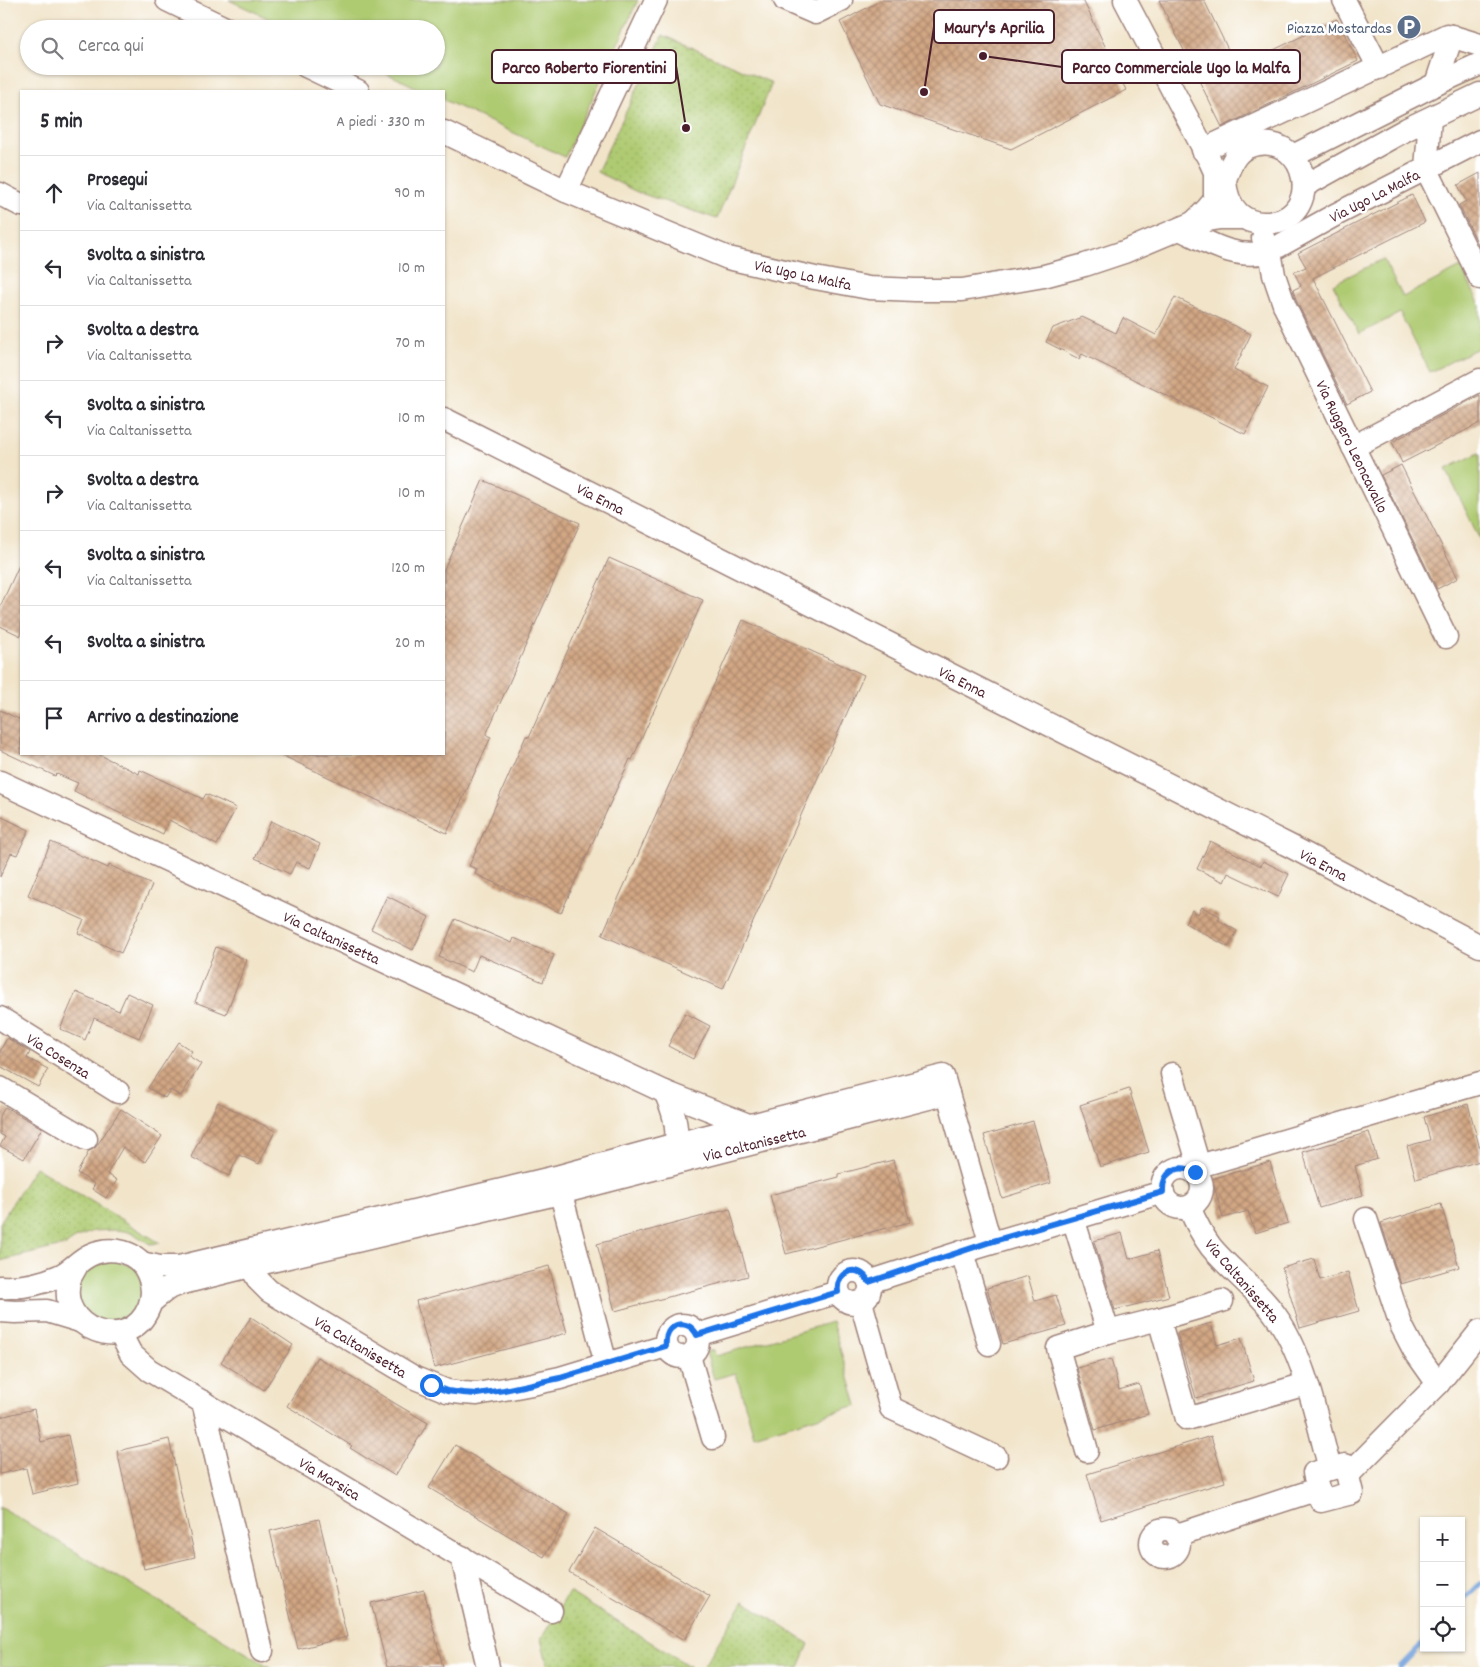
<!DOCTYPE html>
<html lang="it">
<meta charset="utf-8">
<style>
:root{--surface:#fff;--page:#f7f7f7;--text:#2b2b33;--muted:#7c7c81;--line:#e1e1e2}
body{margin:0;font-family:Dekko,sans-serif;background:var(--page);color:var(--text)}
.controls{position:absolute;right:15px;bottom:15px;display:grid;overflow:hidden;border-radius:0px;box-shadow:0 1px 4px #0004}
.controls button{width:45px;height:45px;display:grid;place-items:center;padding:0;border:0;border-bottom:1px solid var(--line);background:var(--surface);color:var(--text);font:25px sans-serif}
.stop{position:absolute;width:15px;height:15px;margin:-11px;border:4px solid #1a73e8;border-radius:50%;background:#fff}
.stop.end{background:#1a73e8;border-color:#fff;box-shadow:0 1px 5px #0008}
.list{margin:0;padding:0;list-style:none}
h2{display:flex;justify-content:space-between;align-items:center;height:65px;margin:0;padding:0 20px;font-size:21px}
h2 small{font-size:16px;font-weight:400;color:var(--muted)}
.list li{display:grid;grid-template-columns:32px 1fr auto;gap:15px;align-items:center;box-sizing:border-box;height:75px;padding:0 20px;border-top:1px solid var(--line)}
.list b{display:block;font-size:19px;white-space:nowrap}
.list p{margin:0;font-size:16px;white-space:nowrap;color:var(--muted)}
.list em{font-size:16px;font-style:normal;color:var(--muted)}
.icon{flex:none;width:28px;height:28px;fill:none;stroke:currentColor;stroke-width:2;stroke-linecap:round;stroke-linejoin:round}
.map{position:relative;flex:none;width:1480px;height:1667px;overflow:hidden}
.search{position:absolute;background:var(--surface);box-shadow:0 1px 4px #0004;left:20px;top:20px;width:425px;height:55px;display:flex;align-items:center;gap:12px;box-sizing:border-box;padding:0 18px;border-radius:28px;color:var(--muted);font-size:19px}
.panel{position:absolute;background:var(--surface);box-shadow:0 1px 4px #0004;left:20px;top:90px;width:425px;height:665px;border-radius:0px}
.map>svg:first-child{display:block}
</style>
<div class="map">
<svg width="1480" height="1667" viewBox="0 0 1480 1667">
<defs>
<pattern id="park-dots" width="8" height="8" patternUnits="userSpaceOnUse" patternTransform="scale(1.25)"><rect width="8" height="8" fill="#afcb72"/><path d="M2 2h.1M6 6h.1" fill="none" stroke="#98ae63" stroke-width="1.8" stroke-linecap="round"/></pattern>
<pattern id="building-cross-hatch" width="8" height="8" patternUnits="userSpaceOnUse" patternTransform="scale(1.25)"><rect width="8" height="8" fill="#d1a784"/><path d="M0 0l8 8M0 8l8-8" fill="none" stroke="#ac876c"/></pattern>
</defs>
<rect width="100%" height="100%" fill="#fff"/>
<filter id="ink" filterUnits="userSpaceOnUse"><feTurbulence type="fractalNoise" baseFrequency=".02" numOctaves="2"/><feDisplacementMap in="SourceGraphic" scale="10" xChannelSelector="R" yChannelSelector="G"/><feConvolveMatrix kernelMatrix="1 2 1 2 8 2 1 2 1" color-interpolation-filters="sRGB"/></filter>
<filter id="wash" filterUnits="userSpaceOnUse"><feTurbulence type="fractalNoise" baseFrequency=".0096" numOctaves="4" result="noise"/><feDisplacementMap in="SourceGraphic" scale="20" xChannelSelector="R" yChannelSelector="G"/><feGaussianBlur stdDeviation="1.12" result="paint"/><feColorMatrix in="noise" values="0 0 0 0 0 0 0 0 0 0 0 0 0 0 0 0 0 1.4 0 .05"/><feComposite in="paint" operator="in"/></filter>
<g filter="url(#wash)">
<rect width="100%" height="100%" fill="#f1e4c9"/>
<g fill="#afcb72" stroke="#7c754e">
<polygon points="229,0 638,0 565,157 444,100 444,91 424,91 371,66 436,66 436,29 291,29"/>
<polygon points="1383,259 1403,297 1461,267 1480,305 1480,347 1430,372 1400,313 1359,334 1333,284"/>
<polygon points="1479,453 1480,454 1480,540 1446,469"/>
<path d="M104,1257l32,11 9,21 -10,27 -29,10 -28,-21c-1,-32 -2,-31 26,-48z"/>
<polygon points="832,1322 857,1405 754,1436 736,1373 714,1379 706,1352 713,1350 716,1356"/>
<polygon points="0,1507 270,1667 0,1667"/>
</g>
<g fill="url(#park-dots)" stroke="#7c754e">
<polygon points="663,35 772,83 717,219 637,192 597,172"/>
<polygon points="35,1167 160,1243 150,1244 134,1234 124,1231 113,1230 94,1231 78,1237 66,1245 0,1261 0,1223"/>
<polygon points="569,1592 691,1667 548,1667 541,1639"/>
<polygon points="744,1601 809,1644 799,1667 703,1667"/>
</g>
<g fill="none" stroke-linecap="round" stroke-linejoin="round">
<g stroke="#71a0da" stroke-width="5">
<polyline points="1461,1602 1480,1583"/>
<polyline points="1400,1667 1424,1642"/>
</g>
</g>
<g id="blocks">
<g fill="url(#building-cross-hatch)">
<polygon points="882,0 1083,0 1126,90 1011,149 880,104 840,22"/>
<polygon points="1159,0 1204,0 1237,68 1337,19 1358,61 1222,127"/>
<polygon points="1480,173 1480,248 1459,205 1466,201 1458,185"/>
<polygon points="1412,195 1425,222 1313,278 1370,392 1347,404 1297,302 1293,290 1301,286 1294,272 1306,267 1298,253"/>
<polygon points="1175,297 1251,334 1234,370 1268,387 1245,434 1082,354 1079,359 1046,342 1053,328 1082,317 1116,333 1123,318 1156,335"/>
<polygon points="1480,395 1480,423 1402,463 1392,442"/>
<polygon points="1401,465 1458,578 1437,589 1381,475"/>
<polygon points="483,480 580,523 486,735 491,737 447,833 279,754 444,754 444,569"/>
<polygon points="609,558 703,600 632,760 630,759 561,913 475,874 477,869 469,866 526,736 529,737"/>
<polygon points="21,561 21,636 0,626 0,607"/>
<polygon points="743,620 864,675 723,989 602,935"/>
<polygon points="0,710 21,720 21,754 98,754 139,774 140,770 203,799 206,794 236,808 217,845 169,820 163,834 74,791 78,783 57,774 55,776 0,750"/>
<polygon points="0,816 29,830 17,855 11,853 0,877"/>
<polygon points="271,821 320,844 310,868 296,862 290,874 255,858"/>
<polygon points="1210,841 1261,866 1263,861 1289,874 1278,897 1228,873 1224,882 1197,869"/>
<polygon points="51,842 108,868 109,865 152,885 121,953 78,933 84,920 28,895"/>
<polygon points="387,896 429,917 413,950 371,929"/>
<polygon points="1202,907 1220,916 1218,920 1237,931 1228,947 1185,923 1192,910 1198,914"/>
<polygon points="455,919 512,943 514,938 554,955 543,982 479,955 472,972 439,957"/>
<polygon points="216,947 247,960 226,1014 195,1002"/>
<polygon points="76,992 119,1011 127,993 153,1005 139,1038 94,1018 85,1040 60,1029"/>
<polygon points="685,1013 710,1026 693,1059 668,1046"/>
<polygon points="7,1038 30,1052 27,1058 48,1069 38,1087 0,1066 0,1051"/>
<polygon points="178,1042 192,1051 189,1056 201,1064 181,1096 170,1090 165,1098 148,1088"/>
<polygon points="1129,1089 1149,1152 1100,1167 1080,1105"/>
<polygon points="218,1102 275,1131 259,1164 239,1155 229,1176 191,1157"/>
<polygon points="1468,1104 1480,1149 1480,1161 1416,1179 1407,1146 1430,1140 1424,1117"/>
<polygon points="5,1107 42,1128 24,1159 0,1146 5,1137 0,1134 0,1116"/>
<polygon points="121,1109 162,1136 145,1162 123,1147 107,1174 117,1180 106,1198 92,1189 95,1184 77,1173 89,1151 96,1147"/>
<polygon points="1033,1121 1051,1183 1002,1198 984,1135"/>
<polygon points="1369,1132 1377,1159 1355,1166 1363,1195 1319,1208 1303,1152"/>
<polygon points="893,1160 910,1222 786,1254 770,1195 839,1177 839,1174"/>
<polygon points="1270,1162 1288,1223 1255,1233 1248,1211 1223,1218 1212,1179"/>
<polygon points="1441,1204 1459,1267 1401,1284 1381,1223"/>
<polygon points="730,1209 748,1276 615,1311 597,1244"/>
<polygon points="1122,1233 1129,1259 1157,1251 1169,1296 1115,1310 1094,1241"/>
<polygon points="1314,1259 1320,1280 1348,1272 1359,1311 1300,1328 1282,1268"/>
<polygon points="549,1266 567,1333 434,1368 416,1301"/>
<polygon points="1028,1276 1035,1301 1056,1295 1066,1326 1003,1344 987,1288"/>
<polygon points="251,1317 293,1345 264,1390 221,1362"/>
<polygon points="1211,1323 1217,1345 1241,1338 1254,1381 1196,1398 1177,1333"/>
<polygon points="317,1357 428,1423 395,1476 350,1448 352,1446 287,1406"/>
<polygon points="1111,1359 1119,1390 1139,1384 1148,1414 1095,1430 1077,1368"/>
<polygon points="34,1409 41,1442 68,1435 78,1483 32,1494 26,1468 0,1474 0,1417"/>
<polygon points="1211,1436 1225,1482 1101,1520 1087,1474"/>
<polygon points="169,1439 195,1557 144,1569 117,1451"/>
<polygon points="455,1445 569,1514 544,1557 429,1488"/>
<polygon points="319,1519 347,1637 298,1649 270,1531"/>
<polygon points="595,1528 710,1596 684,1640 569,1572"/>
<polygon points="424,1590 443,1667 387,1667 371,1603"/>
</g>
</g>
</g>
<g filter="url(#ink)">
<use href="#blocks" fill-opacity="0" stroke="#9e827a" stroke-width="1"/>
<g fill="none" stroke-linecap="round" stroke-linejoin="round">
<defs>
<g id="minor">
<polyline points="167,0 227,29"/>
<polyline points="785,0 815,13 841,0"/>
<polyline points="1125,0 1210,161 1215,172 1215,194"/>
<polyline points="1344,0 1379,68"/>
<polyline points="306,66 358,91"/>
<polyline points="1436,84 1452,36"/>
<polyline points="1430,119 1426,168 1480,278"/>
<polyline points="444,132 566,191 728,258 815,278 869,288 915,290 962,290 1044,276 1085,265 1124,252 1193,223 1219,218 1244,218"/>
<polyline points="1203,150 1447,35 1480,45"/>
<polyline points="1293,156 1436,84 1480,64"/>
<polyline points="1304,186 1407,129 1480,94"/>
<polyline points="566,191 656,0"/>
<polyline points="0,194 21,205"/>
<path d="M1193,223c9,-8 18,-17 25,-28 12,-20 10,-46 40,-51 50,-7 64,69 16,78 -30,6 -48,-14 -49,-43"/>
<path d="M1180,229c29,14 57,32 90,22l4,24 11,32 161,330"/>
<polyline points="1263,238 1270,251 1335,215 1480,141"/>
<polyline points="444,419 1290,846 1480,946"/>
<polyline points="1353,447 1480,380"/>
<polyline points="0,782 665,1092 751,1126"/>
<polyline points="0,1018 118,1092"/>
<polyline points="1172,1074 1199,1166"/>
<polyline points="0,1088 86,1139"/>
<path d="M665,1092c8,18 13,33 11,52"/>
<circle cx="1182" cy="1188" r="20"/>
<polyline points="1189,1169 1480,1083"/>
<polyline points="557,1179 606,1364"/>
<path d="M1189,1207c6,14 13,28 22,40 20,24 47,43 65,69 29,40 41,105 54,153"/>
<polyline points="1073,1218 1108,1332 1159,1319 1222,1301"/>
<polyline points="1366,1219 1401,1325 1414,1350 1438,1384"/>
<polyline points="243,1253 259,1281 269,1291 415,1378 447,1391 463,1393 477,1394 532,1384 560,1378 666,1346"/>
<polyline points="141,1263 160,1267 179,1267 556,1177 676,1144 943,1076 990,1242"/>
<circle cx="854" cy="1287" r="16"/>
<polyline points="869,1282 962,1252"/>
<path d="M0,1287c20,1 41,-3 59,-11 12,-5 20,-16 31,-21 21,-10 49,-4 58,19 5,11 5,23 1,33 -20,50 -95,22 -79,-29 2,-4 5,-9 7,-13"/>
<polyline points="151,1302 167,1289 182,1283 250,1266 560,1193 948,1093"/>
<polyline points="861,1302 891,1408 996,1457"/>
<polyline points="0,1311 15,1312 47,1311 80,1321"/>
<polyline points="1159,1319 1187,1419 1306,1384"/>
<circle cx="682" cy="1341" r="16"/>
<polyline points="120,1333 131,1354 149,1370 551,1611"/>
<polyline points="697,1335 838,1292"/>
<polyline points="989,1344 962,1252 1163,1192"/>
<polyline points="689,1356 713,1438"/>
<polyline points="203,1402 262,1651"/>
<polyline points="1087,1451 1058,1348 1108,1332"/>
<polygon points="1345,1465 1352,1493 1321,1501 1314,1473"/>
<polyline points="1348,1475 1438,1384 1480,1331"/>
<circle cx="1165" cy="1543" r="14"/>
<polyline points="1177,1535 1318,1489"/>
<polyline points="462,1557 488,1667"/>
</g>
</defs>
<use href="#minor" stroke="#9e827a" stroke-width="25"/>
<use href="#minor" stroke="#fff" stroke-width="22"/>
</g>
</g>
<g fill="none" stroke-linecap="round" stroke-linejoin="round" filter="url(#ink)">
<path stroke="#1a73e8" stroke-width="6" d="M431,1385l16,6 16,2 14,1 27,-4 56,-12 106,-32c-3,-22 21,-30 31,-11l141,-43c-3,-21 21,-30 31,-10l121,-40 173,-50c-1,-20 14,-29 32,-20"/>
</g>
<defs>
<symbol id="parking-disc" viewBox="-11 -11 22 22"><circle r="9.5" fill="#5c6f8a" stroke="#fff"/><path d="M-3.5-5.5H1a3.5 3.5 0 0 1 0 7H-1V5.5H-3.5ZM-1-3.4V-.6H.8a1.4 1.4 0 0 0 0-2.8Z" fill="#fff"/></symbol>
</defs>
<g fill-rule="evenodd">
<use href="#parking-disc" x="1395" y="13" width="28" height="28"/>
</g>
<g text-anchor="middle" stroke-width="5" stroke-linejoin="round" paint-order="stroke">
<g font-size="16" fill="#4e5e75" stroke="#fff" text-anchor="end">
<text x="1392" y="33">Piazza Mostardas</text>
</g>
<g font-size="16" fill="#4a1f2b" stroke="#fff">
<text transform="translate(1374 195) rotate(-27)" y="6">Via Ugo La Malfa</text>
<text transform="translate(803 274) rotate(12)" y="6">Via Ugo La Malfa</text>
<text transform="translate(1353 446) rotate(64)" y="6">Via Ruggero Leoncavallo</text>
<text transform="translate(601 498) rotate(27)" y="6">Via Enna</text>
<text transform="translate(963 681) rotate(27)" y="6">Via Enna</text>
<text transform="translate(1324 864) rotate(28)" y="6">Via Enna</text>
<text transform="translate(332 937) rotate(25)" y="6">Via Caltanissetta</text>
<text transform="translate(59 1055) rotate(32)" y="6">Via Cosenza</text>
<text transform="translate(754 1143) rotate(-14)" y="6">Via Caltanissetta</text>
<text transform="translate(1243 1280) rotate(49)" y="6">Via Caltanissetta</text>
<text transform="translate(361 1346) rotate(31)" y="6">Via Caltanissetta</text>
<text transform="translate(330 1478) rotate(31)" y="6">Via Marsica</text>
</g>
</g>
<path fill="none" stroke="#4a1f2b" stroke-width="2" d="M924 92L934 27M686 128L676 66M983 56L1062 67"/>
<g fill="#4a1f2b" stroke="#fff" stroke-width="2">
<circle cx="924" cy="92" r="5"/>
<circle cx="686" cy="128" r="5"/>
<circle cx="983" cy="56" r="5"/>
</g>
<g fill="#fff" stroke="#4a1f2b" stroke-width="2">
<rect x="934" y="10" width="120" height="33" rx="5"/>
<rect x="492" y="50" width="184" height="33" rx="5"/>
<rect x="1062" y="50" width="238" height="33" rx="5"/>
</g>
<g font-size="18" text-anchor="middle" font-weight="bold" fill="#4a1f2b">
<text x="994" y="33">Maury's Aprilia</text>
<text x="584" y="73">Parco Roberto Fiorentini</text>
<text x="1181" y="73">Parco Commerciale Ugo la Malfa</text>
</g>
</svg>
<div class="controls">
<button>+</button>
<button>−</button>
<button><svg class="icon" aria-label="locate" viewBox="0 0 24 24"><circle cx="12" cy="12" r="6"/><path d="M12 2v4M12 18v4M2 12h4M18 12h4"/></svg></button>
</div>
<div class="stop" style="left:431px;top:1385px"></div>
<div class="stop end" style="left:1195px;top:1172px"></div>
<div class="search"><svg class="icon" aria-label="search" viewBox="0 0 24 24"><circle cx="10" cy="10" r="6"/><path d="M15 15l6 6"/></svg>Cerca qui</div>
<section class="panel">
<h2>5 min<small>A piedi · 330 m</small></h2>
<ul class="list">
<li><svg class="icon" aria-label="ahead" viewBox="0 0 24 24"><path d="M12 20V5M6 11l6-6 6 6"/></svg><div><b>Prosegui</b><p>Via Caltanissetta</p></div><em>90 m</em></li>
<li><svg class="icon" aria-label="left" viewBox="0 0 24 24"><path d="M17 20v-9H6M10 6l-5 5 5 5"/></svg><div><b>Svolta a sinistra</b><p>Via Caltanissetta</p></div><em>10 m</em></li>
<li><svg class="icon" aria-label="right" viewBox="0 0 24 24"><path d="M7 20v-9h11M14 6l5 5-5 5"/></svg><div><b>Svolta a destra</b><p>Via Caltanissetta</p></div><em>70 m</em></li>
<li><svg class="icon" aria-label="left" viewBox="0 0 24 24"><path d="M17 20v-9H6M10 6l-5 5 5 5"/></svg><div><b>Svolta a sinistra</b><p>Via Caltanissetta</p></div><em>10 m</em></li>
<li><svg class="icon" aria-label="right" viewBox="0 0 24 24"><path d="M7 20v-9h11M14 6l5 5-5 5"/></svg><div><b>Svolta a destra</b><p>Via Caltanissetta</p></div><em>10 m</em></li>
<li><svg class="icon" aria-label="left" viewBox="0 0 24 24"><path d="M17 20v-9H6M10 6l-5 5 5 5"/></svg><div><b>Svolta a sinistra</b><p>Via Caltanissetta</p></div><em>120 m</em></li>
<li><svg class="icon" aria-label="left" viewBox="0 0 24 24"><path d="M17 20v-9H6M10 6l-5 5 5 5"/></svg><div><b>Svolta a sinistra</b></div><em>20 m</em></li>
<li><svg class="icon" aria-label="arrive" viewBox="0 0 24 24"><path d="M6 21V4h12l-3 4 3 4H6"/></svg><div><b>Arrivo a destinazione</b></div></li>
</ul>
</section>
</div>
